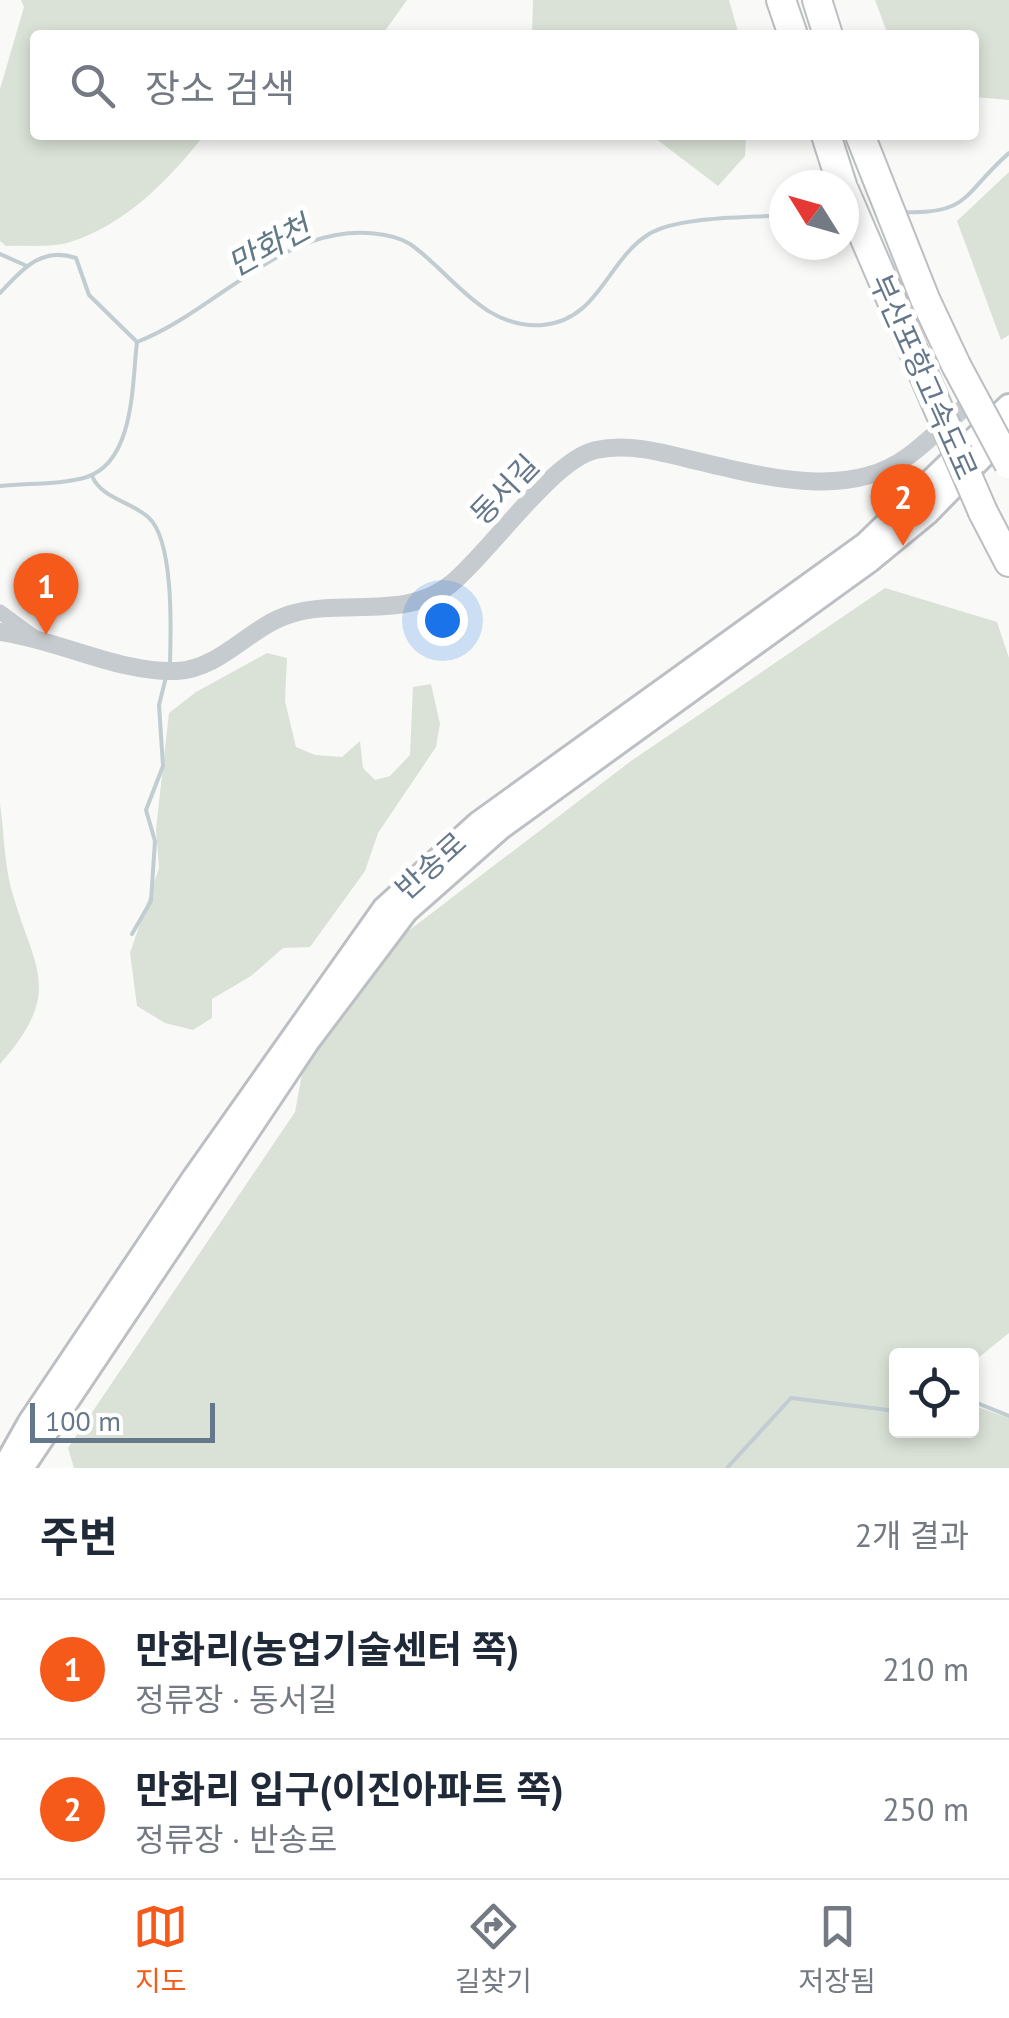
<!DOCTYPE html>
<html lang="ko">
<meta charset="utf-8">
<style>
:root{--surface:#fff;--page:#f2f2f3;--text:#1f2937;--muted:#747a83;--line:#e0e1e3;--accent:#f55a1b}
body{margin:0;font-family:"PT Sans","Noto Sans KR",sans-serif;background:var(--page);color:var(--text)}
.controls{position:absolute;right:30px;bottom:30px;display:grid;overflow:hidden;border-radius:10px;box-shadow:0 5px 15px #0003}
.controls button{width:90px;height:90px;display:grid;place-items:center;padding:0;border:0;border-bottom:2px solid var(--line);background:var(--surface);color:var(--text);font:50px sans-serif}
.compass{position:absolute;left:769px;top:170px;width:90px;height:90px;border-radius:50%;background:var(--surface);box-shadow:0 5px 15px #0003;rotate:307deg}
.scale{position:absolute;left:30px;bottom:25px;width:185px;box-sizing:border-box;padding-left:10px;border:5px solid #65788b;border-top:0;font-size:28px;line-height:35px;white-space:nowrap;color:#65788b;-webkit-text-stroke:8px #fff;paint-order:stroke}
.you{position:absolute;left:442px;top:620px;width:35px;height:35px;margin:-25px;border:8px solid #fff;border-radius:50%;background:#1a73e8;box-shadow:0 0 0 15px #1a73e833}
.badge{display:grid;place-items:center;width:65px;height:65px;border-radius:50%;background:var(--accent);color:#fff;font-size:32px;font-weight:700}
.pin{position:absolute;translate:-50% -82px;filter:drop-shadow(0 2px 5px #0008)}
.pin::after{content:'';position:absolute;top:52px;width:35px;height:30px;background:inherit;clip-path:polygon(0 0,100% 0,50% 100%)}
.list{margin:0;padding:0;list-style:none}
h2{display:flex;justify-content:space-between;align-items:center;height:130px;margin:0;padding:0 40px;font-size:42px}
h2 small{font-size:32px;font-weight:400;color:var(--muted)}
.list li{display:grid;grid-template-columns:65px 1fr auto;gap:30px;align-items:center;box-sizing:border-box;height:140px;padding:0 40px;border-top:2px solid var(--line)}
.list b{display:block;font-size:38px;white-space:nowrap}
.list p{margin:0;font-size:32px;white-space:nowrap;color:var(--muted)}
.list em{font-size:32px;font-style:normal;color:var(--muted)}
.icon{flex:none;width:55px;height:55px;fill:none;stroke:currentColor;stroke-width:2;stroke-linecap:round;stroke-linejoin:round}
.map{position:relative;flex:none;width:1009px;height:1468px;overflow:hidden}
.search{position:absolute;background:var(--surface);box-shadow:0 5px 15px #0003;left:30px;right:30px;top:30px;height:110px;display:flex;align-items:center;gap:25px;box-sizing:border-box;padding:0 35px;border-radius:10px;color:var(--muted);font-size:38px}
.sheet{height:410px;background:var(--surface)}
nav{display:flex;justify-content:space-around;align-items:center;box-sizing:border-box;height:140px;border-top:2px solid var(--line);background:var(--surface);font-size:28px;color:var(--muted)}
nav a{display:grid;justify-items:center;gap:5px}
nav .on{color:var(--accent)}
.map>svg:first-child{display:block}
</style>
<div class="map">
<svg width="1009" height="1468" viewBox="0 0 1009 1468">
<rect width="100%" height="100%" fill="#f9f9f7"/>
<g fill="#dae2d7">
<path d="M21,0h386l-25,35h-347v100h169c-33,43 -80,91 -134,107 -19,6 -44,3 -64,4l-6,-5v-152l24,-82z"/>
<polygon points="533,0 729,0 739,35 532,35"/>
<polygon points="875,0 1009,0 1009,100 974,97 974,35 888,35"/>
<polygon points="651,135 746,135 745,156 718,186"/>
<polygon points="1009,172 1009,335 1001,340 957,221"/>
<polygon points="885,588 997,622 1009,658 1009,1333 972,1363 972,1356 896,1356 896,1430 972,1430 972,1405 1009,1418 1009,1468 74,1468 68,1448 295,1112 303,1069 358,997 386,948 631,761"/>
<polygon points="267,653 287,658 285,701 296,747 315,755 342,757 360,741 363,768 375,780 390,776 410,755 413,687 431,684 440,724 436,747 378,833 365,871 310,947 283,948 251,976 212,999 212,1018 193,1030 165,1023 137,1006 130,953 159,868 156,829 169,713 196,692"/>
<path d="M0,803c4,28 4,58 11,85 22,81 55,101 -11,176z"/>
</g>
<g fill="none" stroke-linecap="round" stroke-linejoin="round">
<g stroke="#c2cdd2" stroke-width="4">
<path d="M904,212c66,3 60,-20 105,-59"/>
<polyline points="0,254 27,266"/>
<path d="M0,293c22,-23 41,-47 76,-35l13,37 48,47"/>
<path d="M92,476c10,23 38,25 56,41 26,22 23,113 22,146"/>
<path d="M0,486c28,-3 60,-1 87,-9 48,-16 45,-95 50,-135 68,-26 128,-95 199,-107 22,-4 55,-3 74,9 42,29 73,86 133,81 56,-5 64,-65 106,-91 29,-18 100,-16 135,-19"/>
<polyline points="132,934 151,901 155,841 146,810 163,766 159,705 166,677"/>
<polyline points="972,1401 1009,1416"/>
<polyline points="727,1468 791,1398 896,1411"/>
</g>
<defs>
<g id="primary">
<polyline points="4,1468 30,1422 194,1178 384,909 479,823 866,544 1009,406"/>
<polyline points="22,1468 308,1041 406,911 500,828 870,560 927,513 1009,429"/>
</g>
<g id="motorway">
<polyline points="781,0 793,35"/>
<polyline points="817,0 828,35"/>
<polyline points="826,135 842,185"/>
<polyline points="860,135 925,299 956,365"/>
<polyline points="983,512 1009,562"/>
</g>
</defs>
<use href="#primary" stroke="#bcc0c4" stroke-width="28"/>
<use href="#motorway" stroke="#bbbfc2" stroke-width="32"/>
<polyline stroke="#c6cbcf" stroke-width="15" points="0,612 34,637"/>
<path stroke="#c6cbcf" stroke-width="18" d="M0,632c59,8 118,41 177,39 44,-2 73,-45 114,-57 52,-16 116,7 161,-31 37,-30 101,-124 144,-133 32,-7 65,2 97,10 65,15 154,41 214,-3 22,-16 42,-37 63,-54l14,-1"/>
<use href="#primary" stroke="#fff" stroke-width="22"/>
<use href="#motorway" stroke="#fff" stroke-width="28"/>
<defs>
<g id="motorway-bridge">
<polyline points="844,190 983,512"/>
<polyline points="956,365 1009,464"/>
</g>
</defs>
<use href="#motorway-bridge" stroke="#bbbfc2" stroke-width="32" stroke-linecap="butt"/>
<use href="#motorway-bridge" stroke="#fff" stroke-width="28"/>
</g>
<g text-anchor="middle" stroke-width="10" stroke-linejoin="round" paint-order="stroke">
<g font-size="30" fill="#65788b" stroke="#fff">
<text transform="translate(923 377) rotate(66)" y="10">부산포항고속도로</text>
<text transform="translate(505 490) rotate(-46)" y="10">동서길</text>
<text transform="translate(431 866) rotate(-42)" y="10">반송로</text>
</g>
<g font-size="32" font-style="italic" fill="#617a86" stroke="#fff">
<text transform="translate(269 246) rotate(-29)" y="11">만화천</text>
</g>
</g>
</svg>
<div class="controls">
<button><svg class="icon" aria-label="locate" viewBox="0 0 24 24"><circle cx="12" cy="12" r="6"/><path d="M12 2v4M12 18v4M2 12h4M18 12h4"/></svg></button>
</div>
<svg class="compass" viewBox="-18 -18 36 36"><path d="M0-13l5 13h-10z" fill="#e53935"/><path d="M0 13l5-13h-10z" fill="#747a83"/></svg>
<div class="scale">100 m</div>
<div class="you"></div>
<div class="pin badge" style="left:46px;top:635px">1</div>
<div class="pin badge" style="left:903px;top:546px">2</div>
<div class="search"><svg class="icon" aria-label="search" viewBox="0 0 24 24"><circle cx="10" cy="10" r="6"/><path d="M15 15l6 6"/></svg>장소 검색</div>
</div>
<section class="sheet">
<h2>주변<small>2개 결과</small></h2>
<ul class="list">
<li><span class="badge">1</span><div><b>만화리(농업기술센터 쪽)</b><p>정류장 · 동서길</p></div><em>210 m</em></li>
<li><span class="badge">2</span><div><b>만화리 입구(이진아파트 쪽)</b><p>정류장 · 반송로</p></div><em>250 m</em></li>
</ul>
</section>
<nav>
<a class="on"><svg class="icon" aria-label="map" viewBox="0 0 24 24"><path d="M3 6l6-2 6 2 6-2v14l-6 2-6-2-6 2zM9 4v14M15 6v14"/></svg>지도</a>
<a><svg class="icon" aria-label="directions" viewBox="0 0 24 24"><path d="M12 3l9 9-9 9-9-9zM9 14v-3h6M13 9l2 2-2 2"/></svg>길찾기</a>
<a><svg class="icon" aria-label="saved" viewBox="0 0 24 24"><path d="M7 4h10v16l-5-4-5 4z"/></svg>저장됨</a>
</nav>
